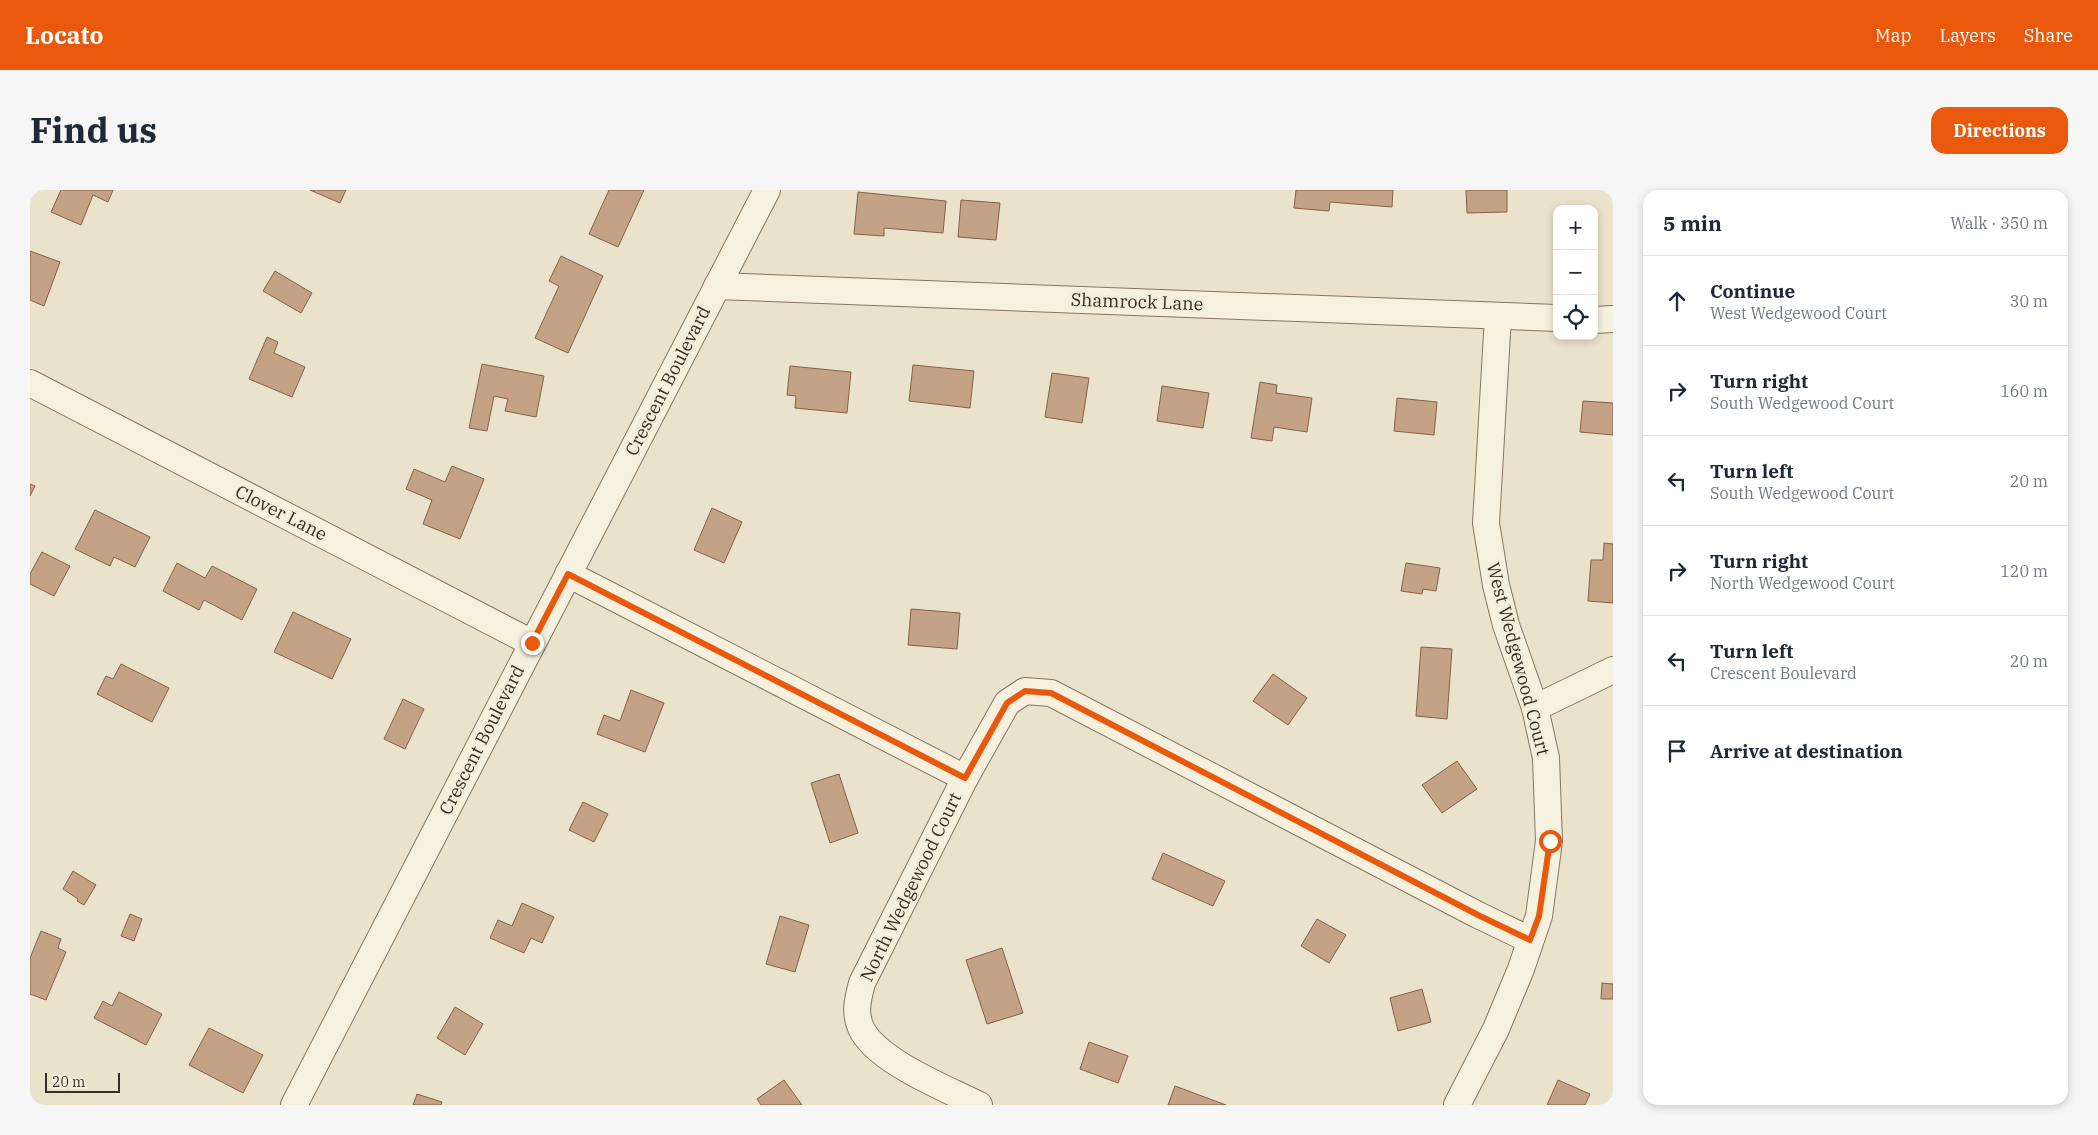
<!DOCTYPE html>
<meta charset="utf-8">
<style>
:root{--surface:#fff;--page:#f6f6f7;--text:#1f2937;--muted:#747a83;--line:#e0e1e3;--accent:#ea580c}
body{margin:0;font-family:"IBM Plex Serif",serif;background:var(--page);color:var(--text)}
.controls{position:absolute;right:15px;top:15px;display:grid;overflow:hidden;border-radius:10px;box-shadow:0 2px 8px #0003}
.controls button{width:45px;height:45px;display:grid;place-items:center;padding:0;border:0;border-bottom:1px solid var(--line);background:var(--surface);color:var(--text);font:25px sans-serif}
.scale{position:absolute;left:15px;bottom:12px;width:75px;box-sizing:border-box;padding-left:5px;border:2px solid #382e23;border-top:0;font-size:14px;line-height:18px;white-space:nowrap;color:#382e23;-webkit-text-stroke:4px #f3eddb;paint-order:stroke}
.stop{position:absolute;width:15px;height:15px;margin:-11px;border:4px solid #ea580c;border-radius:50%;background:#fff}
.stop.end{background:#ea580c;border-color:#fff;box-shadow:0 1px 5px #0008}
.list{margin:0;padding:0;list-style:none}
h2{display:flex;justify-content:space-between;align-items:center;height:65px;margin:0;padding:0 20px;font-size:21px}
h2 small{font-size:16px;font-weight:400;color:var(--muted)}
.list li{display:grid;grid-template-columns:32px 1fr auto;gap:15px;align-items:center;box-sizing:border-box;height:90px;padding:0 20px;border-top:1px solid var(--line)}
.list b{display:block;font-size:19px;white-space:nowrap}
.list p{margin:0;font-size:16px;white-space:nowrap;color:var(--muted)}
.list em{font-size:16px;font-style:normal;color:var(--muted)}
.icon{flex:none;width:28px;height:28px;fill:none;stroke:currentColor;stroke-width:2;stroke-linecap:round;stroke-linejoin:round}
.map{position:relative;flex:none;width:1583px;height:915px;overflow:hidden;border-radius:15px}
header{display:flex;align-items:center;gap:30px;box-sizing:border-box;height:70px;padding:0 25px;background:var(--accent);color:#fff}
header strong{font-size:24px}
nav{display:flex;gap:28px;margin-inline-start:auto;font-size:18px}
.intro{display:flex;align-items:center;justify-content:space-between;box-sizing:border-box;height:120px;padding:0 30px}
h1{margin:0;font-size:35px}
.button{padding:12px 22px;border-radius:15px;background:var(--accent);color:#fff;font-size:18px;font-weight:700}
main{display:flex;gap:30px;padding:0 30px}
aside{flex:1;background:var(--surface);border-radius:15px;box-shadow:0 2px 8px #0003}
.map>svg:first-child{display:block}
</style>
<header>
<strong>Locato</strong>
<nav><a>Map</a><a>Layers</a><a>Share</a></nav>
</header>
<div class="intro"><h1>Find us</h1><a class="button">Directions</a></div>
<main>
<div class="map">
<svg width="1583" height="915" viewBox="0 0 1583 915">
<rect width="100%" height="100%" fill="#ebe2cc"/>
<g fill="#c4a286" stroke="#83624a">
<polygon points="31,0 83,0 78,12 63,5 51,35 21,22"/>
<polygon points="280,0 316,0 310,13"/>
<polygon points="579,0 614,0 588,57 559,44"/>
<polygon points="1266,0 1363,0 1362,17 1300,12 1299,21 1264,18"/>
<polygon points="1436,0 1477,0 1477,22 1437,23"/>
<polygon points="828,2 916,11 913,43 854,38 854,46 824,44"/>
<polygon points="931,10 970,13 966,50 928,47"/>
<polygon points="0,61 30,72 14,116 0,110"/>
<polygon points="531,66 573,86 538,163 505,148 529,96 519,91"/>
<polygon points="245,81 282,103 271,123 233,101"/>
<polygon points="237,147 248,152 244,163 275,177 262,207 219,189"/>
<polygon points="452,174 514,186 506,227 475,221 478,209 464,206 457,241 439,238"/>
<polygon points="883,175 944,181 940,218 879,211"/>
<polygon points="760,176 821,182 817,223 765,218 766,206 757,205"/>
<polygon points="1022,183 1059,188 1052,233 1015,227"/>
<polygon points="1230,192 1247,195 1246,203 1282,208 1277,242 1244,237 1242,251 1221,248"/>
<polygon points="1132,196 1179,203 1173,238 1127,231"/>
<polygon points="1367,208 1407,212 1404,245 1364,241"/>
<polygon points="1553,211 1583,213 1583,245 1550,242"/>
<polygon points="422,276 454,289 430,349 393,334 402,310 376,299 384,279 415,292"/>
<polygon points="0,294 5,296 0,306"/>
<polygon points="682,318 712,332 694,373 664,360"/>
<polygon points="65,320 120,347 105,377 84,367 80,376 45,359"/>
<polygon points="1574,353 1583,354 1583,413 1558,411 1561,370 1573,370"/>
<polygon points="12,362 40,376 24,406 0,394 0,384"/>
<polygon points="147,373 175,388 182,376 227,399 212,430 174,410 169,420 133,401"/>
<polygon points="1376,373 1410,378 1406,401 1393,399 1392,404 1371,401"/>
<polygon points="881,419 930,423 927,459 878,455"/>
<polygon points="263,422 321,449 302,489 244,462"/>
<polygon points="1391,457 1422,459 1417,529 1386,526"/>
<polygon points="91,474 139,498 122,532 67,504 76,486 83,489"/>
<polygon points="1243,484 1277,508 1258,535 1223,511"/>
<polygon points="601,500 634,513 615,562 567,544 574,525 590,531"/>
<polygon points="373,509 394,519 375,559 354,549"/>
<polygon points="1427,571 1447,599 1412,623 1392,595"/>
<polygon points="809,584 828,643 800,653 781,593"/>
<polygon points="553,612 578,624 564,652 539,640"/>
<polygon points="1133,663 1195,691 1183,716 1122,689"/>
<polygon points="43,681 66,695 54,715 47,711 48,709 33,699"/>
<polygon points="492,713 524,727 512,753 501,748 494,763 460,748 468,730 482,736"/>
<polygon points="100,724 112,729 104,751 91,746"/>
<polygon points="750,726 779,735 765,782 736,774"/>
<polygon points="1287,729 1316,745 1299,773 1271,756"/>
<polygon points="11,741 31,749 28,758 36,762 16,810 0,804 0,768"/>
<polygon points="972,758 993,823 957,834 936,770"/>
<polygon points="1572,793 1583,794 1583,809 1571,809"/>
<polygon points="1392,799 1401,832 1368,841 1360,808"/>
<polygon points="89,802 132,824 116,855 64,828 73,811 82,816"/>
<polygon points="425,817 453,834 435,865 407,848"/>
<polygon points="179,838 233,865 213,903 159,875"/>
<polygon points="1059,852 1098,866 1088,893 1050,879"/>
<polygon points="754,890 772,915 731,915 727,909"/>
<polygon points="1528,890 1560,904 1555,915 1517,915"/>
<polygon points="1145,896 1196,915 1138,915"/>
<polygon points="387,904 412,912 411,915 383,915"/>
</g>
<g fill="none" stroke-linecap="round" stroke-linejoin="round">
<defs>
<g id="minor">
<polyline points="687,96 1527,128"/>
<polyline points="1564,130 1583,129"/>
<polyline points="0,193 502,453"/>
<polyline points="538,384 935,588"/>
<polyline points="1505,518 1583,480"/>
<polyline points="264,915 737,0"/>
<path d="M949,915c-32,-16 -103,-44 -118,-77 -7,-15 -3,-30 1,-45l103,-205 42,-75 18,-12 26,2 427,222 52,25"/>
<polyline points="1427,915 1466,839 1491,779 1509,726 1519,651 1516,568 1505,518 1476,435 1466,395 1456,333 1468,126"/>
</g>
</defs>
<use href="#minor" stroke="#867661" stroke-width="28"/>
<use href="#minor" stroke="#f6f0de" stroke-width="26"/>
</g>
<g fill="none" stroke-linecap="round" stroke-linejoin="round">
<polyline stroke="#ea580c" stroke-width="6" points="502,453 538,384 935,588 977,513 995,501 1021,503 1448,725 1500,750 1509,726 1520,651"/>
</g>
<g text-anchor="middle" stroke-width="5" stroke-linejoin="round" paint-order="stroke">
<g font-size="18" fill="#382e23" stroke="#f3eddb">
<text transform="translate(1107 112) rotate(2)" y="6">Shamrock Lane</text>
<text transform="translate(638 191) rotate(-63)" y="6">Crescent Boulevard</text>
<text transform="translate(251 323) rotate(27)" y="6">Clover Lane</text>
<text transform="translate(1488 469) rotate(75)" y="6">West Wedgewood Court</text>
<text transform="translate(452 550) rotate(-63)" y="6">Crescent Boulevard</text>
<text transform="translate(881 697) rotate(-64)" y="6">North Wedgewood Court</text>
</g>
</g>
</svg>
<div class="controls">
<button>+</button>
<button>−</button>
<button><svg class="icon" aria-label="locate" viewBox="0 0 24 24"><circle cx="12" cy="12" r="6"/><path d="M12 2v4M12 18v4M2 12h4M18 12h4"/></svg></button>
</div>
<div class="scale">20 m</div>
<div class="stop" style="left:1520px;top:651px"></div>
<div class="stop end" style="left:502px;top:453px"></div>
</div>
<aside>
<h2>5 min<small>Walk · 350 m</small></h2>
<ul class="list">
<li><svg class="icon" aria-label="ahead" viewBox="0 0 24 24"><path d="M12 20V5M6 11l6-6 6 6"/></svg><div><b>Continue</b><p>West Wedgewood Court</p></div><em>30 m</em></li>
<li><svg class="icon" aria-label="right" viewBox="0 0 24 24"><path d="M7 20v-9h11M14 6l5 5-5 5"/></svg><div><b>Turn right</b><p>South Wedgewood Court</p></div><em>160 m</em></li>
<li><svg class="icon" aria-label="left" viewBox="0 0 24 24"><path d="M17 20v-9H6M10 6l-5 5 5 5"/></svg><div><b>Turn left</b><p>South Wedgewood Court</p></div><em>20 m</em></li>
<li><svg class="icon" aria-label="right" viewBox="0 0 24 24"><path d="M7 20v-9h11M14 6l5 5-5 5"/></svg><div><b>Turn right</b><p>North Wedgewood Court</p></div><em>120 m</em></li>
<li><svg class="icon" aria-label="left" viewBox="0 0 24 24"><path d="M17 20v-9H6M10 6l-5 5 5 5"/></svg><div><b>Turn left</b><p>Crescent Boulevard</p></div><em>20 m</em></li>
<li><svg class="icon" aria-label="arrive" viewBox="0 0 24 24"><path d="M6 21V4h12l-3 4 3 4H6"/></svg><div><b>Arrive at destination</b></div></li>
</ul>
</aside>
</main>
